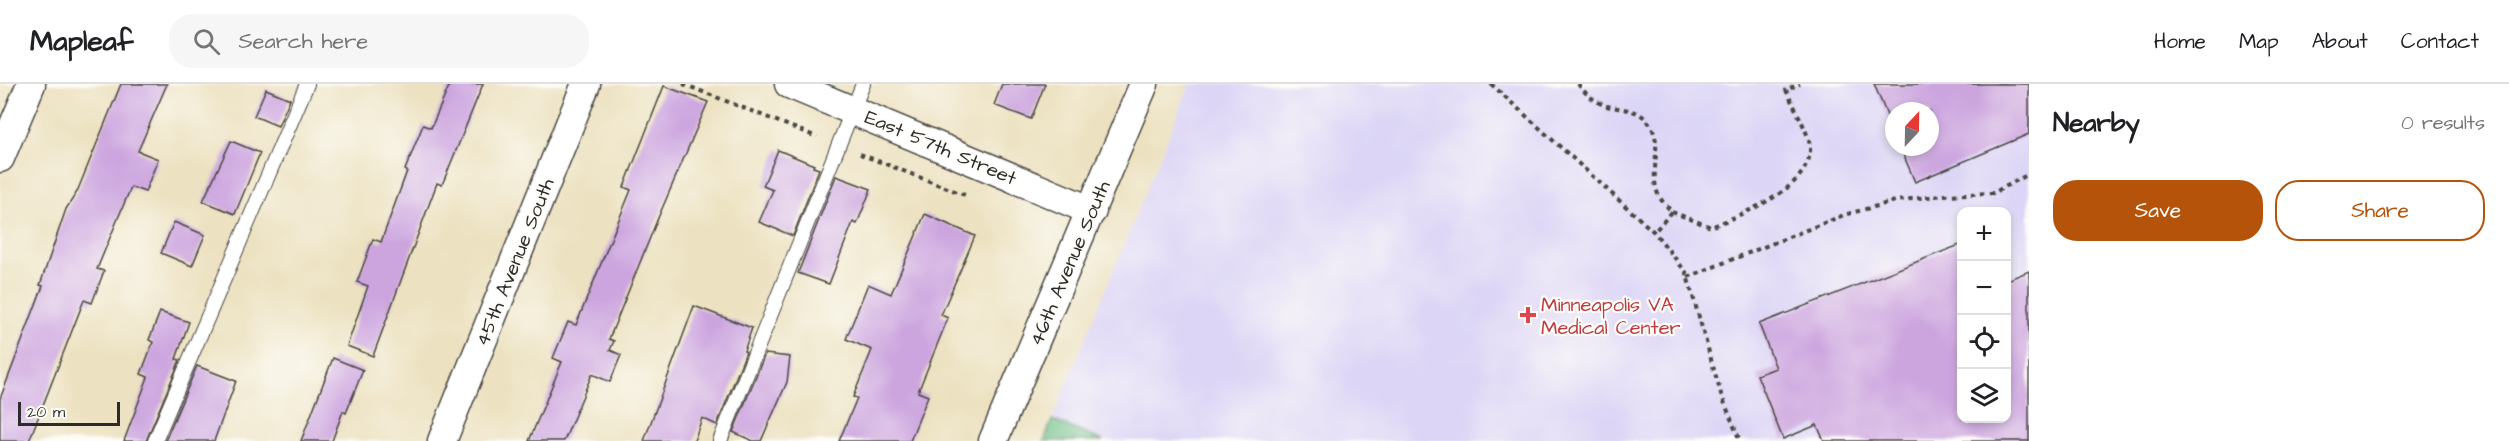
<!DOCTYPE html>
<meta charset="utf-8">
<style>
:root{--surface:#fff;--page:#f6f6f6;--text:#202124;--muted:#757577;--line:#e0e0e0;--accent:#b45309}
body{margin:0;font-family:"Architects Daughter",sans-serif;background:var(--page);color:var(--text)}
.controls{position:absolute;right:18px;bottom:18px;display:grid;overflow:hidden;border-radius:12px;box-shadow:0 3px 9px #0003}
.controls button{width:54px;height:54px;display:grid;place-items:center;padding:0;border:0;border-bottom:2px solid var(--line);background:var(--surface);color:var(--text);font:30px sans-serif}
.compass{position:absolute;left:1885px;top:18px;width:54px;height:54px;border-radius:50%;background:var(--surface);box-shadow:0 3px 9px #0003;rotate:22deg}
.scale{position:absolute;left:18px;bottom:15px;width:102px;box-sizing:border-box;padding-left:6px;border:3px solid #2b2b2b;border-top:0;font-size:16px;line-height:21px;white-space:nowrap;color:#2b2b2b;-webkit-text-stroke:4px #fdfcf7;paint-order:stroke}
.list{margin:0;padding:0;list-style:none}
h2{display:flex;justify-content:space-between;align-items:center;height:78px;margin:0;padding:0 24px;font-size:26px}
h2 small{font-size:20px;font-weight:400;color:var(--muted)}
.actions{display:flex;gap:12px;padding:18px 24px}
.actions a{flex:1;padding:14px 0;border:2px solid var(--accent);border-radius:24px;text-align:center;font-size:21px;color:var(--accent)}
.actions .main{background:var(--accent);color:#fff}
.icon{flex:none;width:33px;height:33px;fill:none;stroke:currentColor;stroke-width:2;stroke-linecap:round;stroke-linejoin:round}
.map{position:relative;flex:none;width:2029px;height:357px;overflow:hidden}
header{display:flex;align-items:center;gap:36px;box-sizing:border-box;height:84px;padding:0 30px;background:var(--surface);border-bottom:2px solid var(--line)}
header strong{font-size:28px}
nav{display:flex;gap:33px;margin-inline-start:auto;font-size:21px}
.search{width:420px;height:54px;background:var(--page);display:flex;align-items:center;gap:15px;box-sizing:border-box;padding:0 21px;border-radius:24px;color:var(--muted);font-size:22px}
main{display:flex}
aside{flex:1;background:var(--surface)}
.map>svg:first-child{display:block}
</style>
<header>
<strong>Mapleaf</strong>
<div class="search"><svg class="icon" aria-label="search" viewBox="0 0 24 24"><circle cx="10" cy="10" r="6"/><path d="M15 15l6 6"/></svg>Search here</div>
<nav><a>Home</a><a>Map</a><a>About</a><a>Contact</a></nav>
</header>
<main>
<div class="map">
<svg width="2029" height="357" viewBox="0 0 2029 357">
<rect width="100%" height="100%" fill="#fdfcf7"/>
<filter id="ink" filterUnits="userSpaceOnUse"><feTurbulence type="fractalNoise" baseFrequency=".0167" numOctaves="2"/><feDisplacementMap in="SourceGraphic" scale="12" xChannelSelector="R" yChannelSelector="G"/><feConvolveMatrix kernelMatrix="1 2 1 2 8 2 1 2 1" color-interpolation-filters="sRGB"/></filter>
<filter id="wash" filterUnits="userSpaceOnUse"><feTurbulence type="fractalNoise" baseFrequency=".008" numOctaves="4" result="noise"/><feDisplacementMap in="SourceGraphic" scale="24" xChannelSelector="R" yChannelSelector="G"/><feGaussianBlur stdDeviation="1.35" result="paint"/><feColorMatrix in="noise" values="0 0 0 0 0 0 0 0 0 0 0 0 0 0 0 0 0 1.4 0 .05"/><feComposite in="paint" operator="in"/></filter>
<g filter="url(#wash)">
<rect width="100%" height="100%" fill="#ece1c0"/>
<path fill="#dcd5f6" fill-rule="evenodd" d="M1190,0h839v357h-926l-51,-21zM1894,27h36v36h-36zM1962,128h44v206h-44z"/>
<polygon fill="#6dbd87" stroke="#4c7459" stroke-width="1.5" points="1052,336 1103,357 1044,357"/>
<g id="blocks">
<g fill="#cca5df">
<polygon points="121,0 167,0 138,67 158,75 145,108 131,103 97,185 104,187 92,219 84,216 29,357 0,357 0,315 43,202 40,201 66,125 77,108"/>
<polygon points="450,0 483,0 442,101 437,99 373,272 347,262 368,202 357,198 373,155 381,158 407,87 405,86 423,41 431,44"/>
<polygon points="1002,0 1045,0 1031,35 994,21"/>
<polygon points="1874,0 2029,0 2029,50 1915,98 1900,63 1930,63 1930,27 1894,27 1894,48"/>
<polygon points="664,2 708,18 658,134 609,255 614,257 610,266 621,271 610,298 592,290 564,357 529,357 562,278 553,274 568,238 576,241 631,106 624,103"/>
<polygon points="266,5 290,15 278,42 254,32"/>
<polygon points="231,57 260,69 235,130 203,117"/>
<polygon points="778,66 814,81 813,83 819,85 793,152 759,138 773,106 763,102"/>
<polygon points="836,92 871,105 857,140 853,138 829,200 798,189"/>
<polygon points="925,130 975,152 941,231 948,234 918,308 928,312 910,357 839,357 857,314 853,313 872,266 846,255 868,200 891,210"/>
<polygon points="174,138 205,151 192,182 161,169"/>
<polygon points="1962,160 1962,334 2007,334 2007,196 2029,187 2029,357 1824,357 1817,341 1783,355 1757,291 1776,284 1759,240"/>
<polygon points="694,222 752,244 744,267 746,268 717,341 702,334 694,357 644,357"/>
<polygon points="160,228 189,238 176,275 180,276 146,357 124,357 148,293 141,290 153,258 149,256"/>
<polygon points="765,270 790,273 787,298 761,357 753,357 733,348"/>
<polygon points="333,274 363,286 346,329 343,327 332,357 301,357"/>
<polygon points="197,282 236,297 214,357 165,357"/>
</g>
</g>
</g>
<g filter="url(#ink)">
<use href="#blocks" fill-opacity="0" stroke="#484641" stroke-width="1.5"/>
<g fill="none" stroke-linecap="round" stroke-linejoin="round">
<defs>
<g id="lane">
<polyline points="155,357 307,0"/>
<polyline points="720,357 863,0"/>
</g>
<g id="street">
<polyline points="789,0 1092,127"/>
<polyline points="0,74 31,0"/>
<polyline points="442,357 586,0"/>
<polyline points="993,357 1144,0"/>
</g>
</defs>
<use href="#lane" stroke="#484641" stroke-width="16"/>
<use href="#street" stroke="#484641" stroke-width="31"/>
<g stroke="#484641" stroke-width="4" stroke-dasharray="4.5 4.5" stroke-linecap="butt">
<polyline points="683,0 817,53"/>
<polyline points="1491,0 1654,148 1686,188 1721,310 1740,357"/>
<path d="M1578,0c6,9 18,19 29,22 16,4 34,2 44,20 12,20 -2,46 7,68 2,6 10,13 14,18l-18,20"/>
<polyline points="860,70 965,111"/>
<path d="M1672,128l39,15c32,-14 102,-38 99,-81 -1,-13 -18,-43 -24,-56l14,-6"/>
<polyline points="1688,193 1844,131 1895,117 1944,111 1993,109 2029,90"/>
</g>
<use href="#lane" stroke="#fff" stroke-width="14"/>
<use href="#street" stroke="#fff" stroke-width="28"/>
</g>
</g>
<path fill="#e0444e" stroke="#fdfcf7" stroke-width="2" d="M1525 222h6v6h6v6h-6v6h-6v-6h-6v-6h6z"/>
<g text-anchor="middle" stroke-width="4.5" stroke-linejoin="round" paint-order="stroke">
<g font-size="20" fill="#2b2b2b" stroke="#fdfcf7">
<text transform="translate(941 63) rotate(23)" y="7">East 57th Street</text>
<text transform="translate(514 178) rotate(-68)" y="7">45th Avenue South</text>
<text transform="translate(1069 179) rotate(-67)" y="7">46th Avenue South</text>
</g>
<g font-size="20" fill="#be3a42" stroke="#fdfcf7" text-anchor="start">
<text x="1541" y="227">Minneapolis VA<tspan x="1541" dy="23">Medical Center</tspan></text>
</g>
</g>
</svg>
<div class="controls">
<button>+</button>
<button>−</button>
<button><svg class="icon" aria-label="locate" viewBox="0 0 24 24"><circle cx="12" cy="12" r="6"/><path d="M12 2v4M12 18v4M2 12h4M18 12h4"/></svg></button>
<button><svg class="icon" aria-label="layers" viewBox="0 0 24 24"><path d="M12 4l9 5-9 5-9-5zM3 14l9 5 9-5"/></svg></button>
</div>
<svg class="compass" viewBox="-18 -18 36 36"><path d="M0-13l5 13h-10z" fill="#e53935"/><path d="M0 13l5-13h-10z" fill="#757577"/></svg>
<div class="scale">20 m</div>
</div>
<aside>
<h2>Nearby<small>0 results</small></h2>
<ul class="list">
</ul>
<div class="actions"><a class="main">Save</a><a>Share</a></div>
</aside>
</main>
